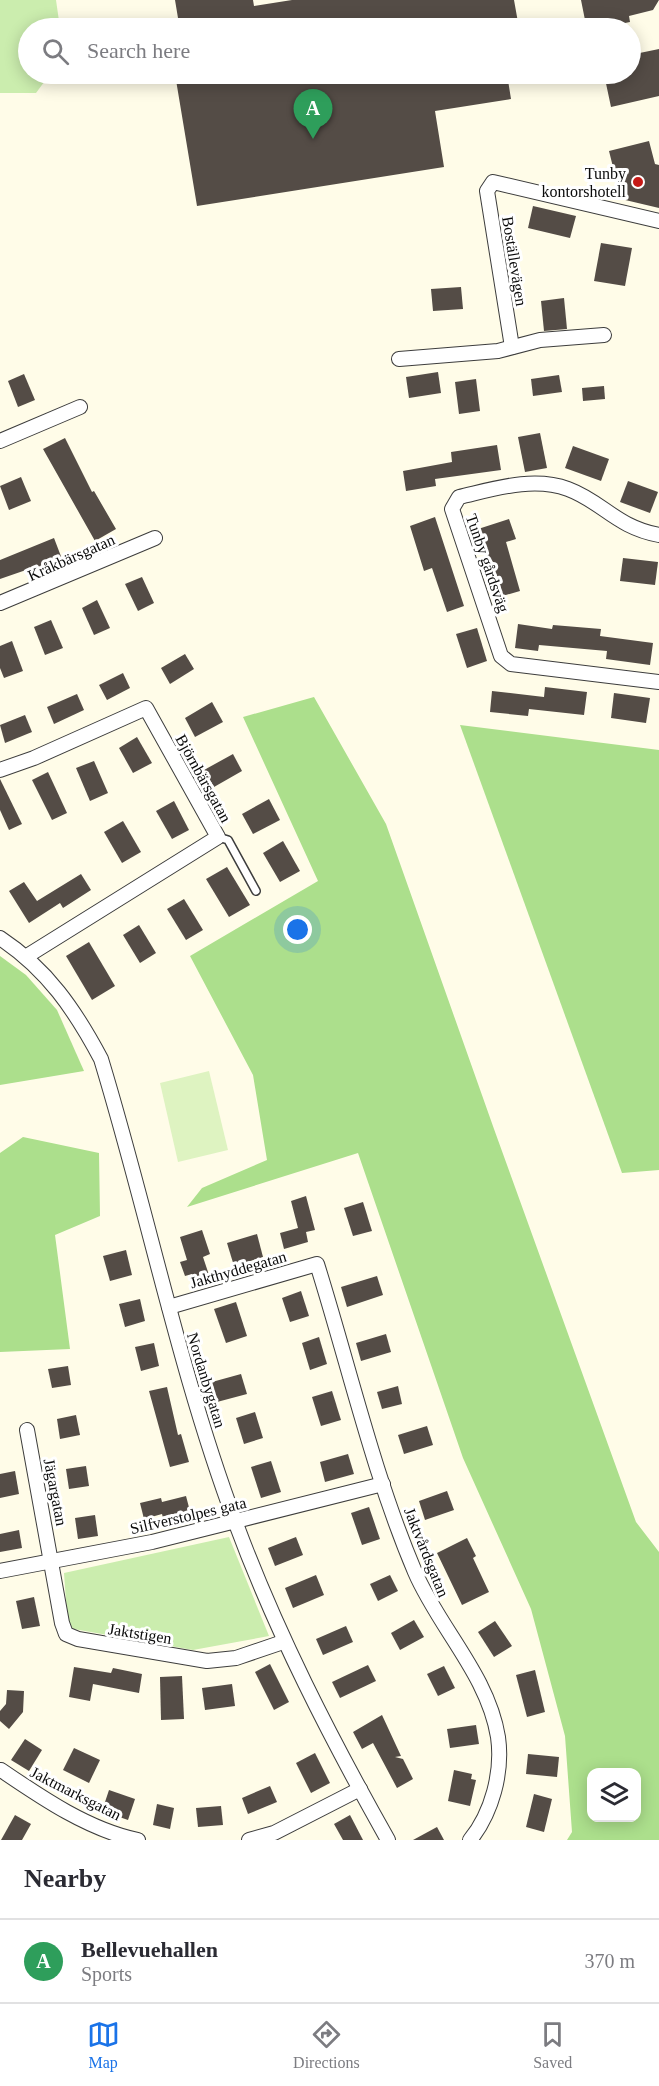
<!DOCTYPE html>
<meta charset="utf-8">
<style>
:root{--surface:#fff;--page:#f2f2f3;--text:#2b2b33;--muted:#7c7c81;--line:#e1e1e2;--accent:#1a73e8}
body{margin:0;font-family:"Times New Roman",serif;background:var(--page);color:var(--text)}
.controls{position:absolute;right:18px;bottom:18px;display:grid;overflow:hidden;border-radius:12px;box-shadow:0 3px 15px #0003}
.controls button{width:54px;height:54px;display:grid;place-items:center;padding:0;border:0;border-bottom:2px solid var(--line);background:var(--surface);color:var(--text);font:30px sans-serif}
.you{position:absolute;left:298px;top:930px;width:21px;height:21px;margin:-15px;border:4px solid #fff;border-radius:50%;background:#1a73e8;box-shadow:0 0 0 9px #1a73e833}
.badge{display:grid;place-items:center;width:39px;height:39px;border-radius:50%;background:var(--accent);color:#fff;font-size:20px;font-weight:700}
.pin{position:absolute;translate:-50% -50px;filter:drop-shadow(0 2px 3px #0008)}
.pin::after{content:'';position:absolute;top:32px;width:21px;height:18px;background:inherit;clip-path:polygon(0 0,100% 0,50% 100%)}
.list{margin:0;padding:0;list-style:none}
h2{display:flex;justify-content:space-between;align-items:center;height:78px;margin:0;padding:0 24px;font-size:26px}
h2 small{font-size:20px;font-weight:400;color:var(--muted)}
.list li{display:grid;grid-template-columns:39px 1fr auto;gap:18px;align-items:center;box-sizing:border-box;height:84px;padding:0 24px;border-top:2px solid var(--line)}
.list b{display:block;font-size:22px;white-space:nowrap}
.list p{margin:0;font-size:20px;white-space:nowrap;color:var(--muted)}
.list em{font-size:20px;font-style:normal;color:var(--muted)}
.icon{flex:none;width:33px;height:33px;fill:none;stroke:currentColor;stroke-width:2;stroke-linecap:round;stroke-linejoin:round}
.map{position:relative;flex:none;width:659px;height:1840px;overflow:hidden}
.search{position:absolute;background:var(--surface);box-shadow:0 3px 15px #0003;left:18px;right:18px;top:18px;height:66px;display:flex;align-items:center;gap:15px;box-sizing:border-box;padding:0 21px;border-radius:33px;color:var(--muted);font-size:22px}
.sheet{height:162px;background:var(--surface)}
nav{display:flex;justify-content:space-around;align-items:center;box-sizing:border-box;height:84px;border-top:2px solid var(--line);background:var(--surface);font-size:16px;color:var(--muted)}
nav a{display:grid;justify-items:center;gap:3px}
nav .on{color:var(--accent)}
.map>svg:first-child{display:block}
</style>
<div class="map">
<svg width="659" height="1840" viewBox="0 0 659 1840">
<rect width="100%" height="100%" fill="#fffce8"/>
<g fill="#cbedae">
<polygon points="0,0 56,0 60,28 28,28 28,74 50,74 36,93 0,93"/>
<polygon points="229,1537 269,1636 193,1650 68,1628 64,1573"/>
</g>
<g fill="#acdf8c" fill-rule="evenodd">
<path d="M314,697l72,127 108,305 142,393 23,30v288h-92l5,-8 -7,-96 -34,-127 -68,-151 -105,-305 -171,54 15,-19 65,-28 -14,-85 -63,-119 128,-75 -75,-164zM636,1772v46h-44v-46z"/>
<polygon points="460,725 659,750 659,1170 622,1173"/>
<polygon points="0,956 26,975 57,1010 84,1071 0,1085"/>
<polygon points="23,1137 99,1153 100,1216 55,1235 70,1349 0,1352 0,1153"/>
</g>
<polygon fill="#def3c1" points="209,1071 228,1150 178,1162 160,1083"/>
<g fill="#544c46">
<polygon points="175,0 253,0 254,6 292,0 514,0 519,28 155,28 155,22 178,18"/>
<polygon points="581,0 659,0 653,10 629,16 630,22 600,28 593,28 589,19 585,20"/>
<polygon points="659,49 659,96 611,107 604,74 630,74 630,55"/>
<polygon points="175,74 507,74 511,99 435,111 444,167 197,206"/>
<polygon points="649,141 655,164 659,165 659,208 621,199 609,151"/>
<polygon points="533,206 576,216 570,238 528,228"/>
<polygon points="601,243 632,248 625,286 594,281"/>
<polygon points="461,287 463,309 433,311 431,289"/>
<polygon points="564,298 567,329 544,331 541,301"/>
<polygon points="438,372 441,393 409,398 406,377"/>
<polygon points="24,374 35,400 18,407 8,381"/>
<polygon points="559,375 562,392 533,396 531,379"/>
<polygon points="476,379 480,411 459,414 455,382"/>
<polygon points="604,386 605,399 583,401 582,388"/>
<polygon points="540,433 547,468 525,472 518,437"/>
<polygon points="65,438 92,492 94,491 116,529 95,541 43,449"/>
<polygon points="497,445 501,470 435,479 436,486 406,491 403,471 452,462 451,452"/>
<polygon points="573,446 609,459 601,481 565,468"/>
<polygon points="21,477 31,501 9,510 0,486"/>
<polygon points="628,481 658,492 650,513 620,502"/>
<polygon points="435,517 464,606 447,612 432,568 424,571 410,526"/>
<polygon points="509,519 516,539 506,542 520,591 499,597 485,549 481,550 475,530"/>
<polygon points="54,538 62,559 27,573 26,570 0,579 0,560"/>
<polygon points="623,558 658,562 655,585 620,581"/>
<polygon points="142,577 154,603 138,611 125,584"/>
<polygon points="97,600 110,628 94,635 82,608"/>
<polygon points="51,620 63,648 45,655 34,627"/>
<polygon points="518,624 552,629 553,625 601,629 600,636 653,643 650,665 606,659 607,651 539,645 538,651 515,648"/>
<polygon points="477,628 487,661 467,668 456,634"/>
<polygon points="12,641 23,671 4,678 0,668 0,646"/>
<polygon points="185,654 194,669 170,684 161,668"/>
<polygon points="123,673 130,688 107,700 99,685"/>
<polygon points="545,687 587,692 584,715 529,709 528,716 490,712 492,691 544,697"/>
<polygon points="614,693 650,698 646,723 611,718"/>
<polygon points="77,694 84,710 54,724 47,707"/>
<polygon points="212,702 223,722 195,737 185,718"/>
<polygon points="25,715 32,732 5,743 0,725"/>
<polygon points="137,737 152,763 133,773 119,748"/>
<polygon points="233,754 242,771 214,787 204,770"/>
<polygon points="94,761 108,793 90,801 76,768"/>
<polygon points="48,772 67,813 52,820 32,780"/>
<polygon points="0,779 22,824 9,830 0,810"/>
<polygon points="269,799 280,820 253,834 242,814"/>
<polygon points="174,801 189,830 172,839 156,811"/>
<polygon points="123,821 141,852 122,863 104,832"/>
<polygon points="283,841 300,871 280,882 263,853"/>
<polygon points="227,867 250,905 229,917 206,879"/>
<polygon points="81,874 91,890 63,908 60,903 29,923 9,891 24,882 37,901"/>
<polygon points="184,899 203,930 186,940 167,909"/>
<polygon points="139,925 156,953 140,963 123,935"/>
<polygon points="89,942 115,986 92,1000 66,956"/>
<polygon points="306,1196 315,1230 306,1232 308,1242 284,1249 280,1233 298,1228 291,1201"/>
<polygon points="363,1202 372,1231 353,1236 344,1208"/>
<polygon points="202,1230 210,1254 203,1257 209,1275 194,1280 192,1274 185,1276 180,1262 187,1260 180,1237"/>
<polygon points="257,1234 263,1257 234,1266 227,1243"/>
<polygon points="126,1250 132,1275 110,1281 103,1256"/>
<polygon points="377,1276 383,1295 347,1307 341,1287"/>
<polygon points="301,1291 309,1316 290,1322 282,1298"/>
<polygon points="140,1299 145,1321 125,1327 119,1304"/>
<polygon points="236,1302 247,1336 226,1343 214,1309"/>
<polygon points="386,1334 391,1352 361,1361 356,1343"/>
<polygon points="319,1337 327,1364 310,1370 302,1343"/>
<polygon points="154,1343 159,1366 141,1371 135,1347"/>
<polygon points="68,1366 71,1385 52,1388 48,1369"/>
<polygon points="241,1374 247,1394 217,1402 212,1382"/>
<polygon points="398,1386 402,1404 382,1409 377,1392"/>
<polygon points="167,1387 178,1435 181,1434 189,1462 170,1467 149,1391"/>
<polygon points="332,1391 341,1420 321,1426 312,1397"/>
<polygon points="255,1412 263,1438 244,1444 236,1418"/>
<polygon points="76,1415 80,1435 60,1439 57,1419"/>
<polygon points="427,1426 433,1445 404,1454 398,1435"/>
<polygon points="348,1454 354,1474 325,1482 320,1462"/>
<polygon points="271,1461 281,1492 261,1498 251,1467"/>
<polygon points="86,1466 89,1486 69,1489 66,1469"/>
<polygon points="15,1471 19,1494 0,1498 0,1474"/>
<polygon points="447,1491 454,1510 425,1520 419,1501"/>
<polygon points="186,1496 191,1515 164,1522 162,1514 144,1519 140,1503 161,1498 162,1502"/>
<polygon points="369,1507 380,1539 362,1545 351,1513"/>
<polygon points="95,1515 98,1536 78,1539 75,1518"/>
<polygon points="19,1530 22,1548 0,1552 0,1534"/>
<polygon points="296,1537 303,1555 275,1566 268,1548"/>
<polygon points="467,1538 476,1556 473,1558 489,1592 462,1605 437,1553"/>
<polygon points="316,1575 324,1595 293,1608 285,1588"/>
<polygon points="390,1575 398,1591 378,1601 370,1584"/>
<polygon points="34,1597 40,1626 22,1629 16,1601"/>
<polygon points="414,1620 424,1637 400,1650 391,1633"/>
<polygon points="495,1621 512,1646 494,1657 478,1632"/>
<polygon points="346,1626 353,1642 323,1655 316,1639"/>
<polygon points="270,1664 289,1702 274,1710 255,1672"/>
<polygon points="368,1665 376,1681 340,1698 332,1682"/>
<polygon points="444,1666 455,1688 438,1696 427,1674"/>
<polygon points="74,1667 111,1673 113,1668 142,1674 139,1693 93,1684 90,1701 69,1697"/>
<polygon points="535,1670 545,1712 527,1717 516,1675"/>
<polygon points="182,1676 184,1719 161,1720 160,1677"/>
<polygon points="232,1684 235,1706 205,1710 202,1688"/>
<polygon points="7,1690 24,1691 23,1712 9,1729 0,1721 0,1711 6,1704"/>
<polygon points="382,1715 401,1756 395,1757 403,1759 413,1779 397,1788 373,1743 362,1749 353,1732"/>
<polygon points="476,1725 479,1744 450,1748 447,1729"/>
<polygon points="25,1739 42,1750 29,1771 11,1760"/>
<polygon points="74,1748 100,1760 89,1783 63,1770"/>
<polygon points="315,1753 330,1783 311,1793 296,1763"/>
<polygon points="528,1754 559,1757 557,1777 526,1774"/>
<polygon points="454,1770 472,1774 471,1779 476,1780 470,1806 448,1801"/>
<polygon points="270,1786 277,1802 248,1814 242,1798"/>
<polygon points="109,1790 135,1799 128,1820 102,1811"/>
<polygon points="534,1794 552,1799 544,1832 526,1827"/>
<polygon points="157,1804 174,1808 170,1829 153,1825"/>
<polygon points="221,1806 223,1825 198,1827 196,1808"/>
<polygon points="15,1815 31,1824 22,1840 1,1840"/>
<polygon points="350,1815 363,1840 343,1840 334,1824"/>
<polygon points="437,1827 444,1840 413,1840"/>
</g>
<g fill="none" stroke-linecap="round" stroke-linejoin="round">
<defs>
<polyline id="lane" points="218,837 228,840 256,891"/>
<g id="street">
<polyline points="512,347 487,191 493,182 659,221"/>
<polyline points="399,359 498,351 540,340 604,335"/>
<polyline points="0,441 80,407"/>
<path d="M659,535c-43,-8 -56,-33 -91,-46 -35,-13 -74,0 -109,8l-7,12 49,147 10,8 148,18"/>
<polyline points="0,603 155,538"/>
<polyline points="0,770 34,758 146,708 218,837 27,956"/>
<path d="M0,938c47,31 75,72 101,121 47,154 78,312 134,462 41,111 95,216 153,319"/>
<path d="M169,1307l148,-43c32,102 56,209 98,308 24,56 73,103 83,165 5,35 -6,76 -28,103"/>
<polyline points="27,1430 62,1623 66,1634 78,1639 207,1661 236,1658 283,1642"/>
<polyline points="0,1571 152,1542 383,1484"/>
<path d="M1,1770c41,28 88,60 137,70"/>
<polyline points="249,1840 274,1833 360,1789"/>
</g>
</defs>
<use href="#lane" stroke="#3d3d3d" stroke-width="10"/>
<use href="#street" stroke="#3d3d3d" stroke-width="16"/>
<use href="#lane" stroke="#fff" stroke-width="7"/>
<use href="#street" stroke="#fff" stroke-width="14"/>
</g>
<circle fill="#c61a17" stroke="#fff" stroke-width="2" cx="638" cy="182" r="6"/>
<g text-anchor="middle" stroke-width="6" stroke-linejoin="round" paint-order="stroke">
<g font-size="16" fill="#0a0a0a" stroke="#fff" text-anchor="end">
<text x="626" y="179">Tunby<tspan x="626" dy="18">kontorshotell</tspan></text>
</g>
<g font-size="16" fill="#0a0a0a" stroke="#fff">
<text transform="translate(515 261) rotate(81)" y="6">Boställevägen</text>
<text transform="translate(71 557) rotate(-24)" y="6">Kråkbärsgatan</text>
<text transform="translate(488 563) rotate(71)" y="6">Tunby gårdsväg</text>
<text transform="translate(204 778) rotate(61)" y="6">Björnbärsgatan</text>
<text transform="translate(238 1269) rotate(-16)" y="6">Jakthyddegatan</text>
<text transform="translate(207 1380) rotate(73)" y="6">Nordanbygatan</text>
<text transform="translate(56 1492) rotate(79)" y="6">Jägargatan</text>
<text transform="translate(188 1515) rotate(-13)" y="6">Silfverstolpes gata</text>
<text transform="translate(427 1552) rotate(68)" y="6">Jaktvårdsgatan</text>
<text transform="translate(140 1633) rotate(9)" y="6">Jaktstigen</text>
<text transform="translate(76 1793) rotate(27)" y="6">Jaktmarksgatan</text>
</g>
</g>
</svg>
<div class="controls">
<button><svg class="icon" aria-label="layers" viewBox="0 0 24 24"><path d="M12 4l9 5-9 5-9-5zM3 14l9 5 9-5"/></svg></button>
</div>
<div class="you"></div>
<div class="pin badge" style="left:313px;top:139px;background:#2e9e5b">A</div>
<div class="search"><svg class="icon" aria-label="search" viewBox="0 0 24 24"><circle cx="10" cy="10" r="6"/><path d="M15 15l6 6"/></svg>Search here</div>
</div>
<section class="sheet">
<h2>Nearby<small></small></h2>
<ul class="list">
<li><span class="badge" style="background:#2e9e5b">A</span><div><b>Bellevuehallen</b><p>Sports</p></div><em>370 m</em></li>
</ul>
</section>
<nav>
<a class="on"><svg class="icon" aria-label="map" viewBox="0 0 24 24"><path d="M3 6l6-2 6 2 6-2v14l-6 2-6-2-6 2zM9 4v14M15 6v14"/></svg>Map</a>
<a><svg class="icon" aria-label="directions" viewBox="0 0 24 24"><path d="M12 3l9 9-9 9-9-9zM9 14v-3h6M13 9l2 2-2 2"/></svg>Directions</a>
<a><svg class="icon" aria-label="saved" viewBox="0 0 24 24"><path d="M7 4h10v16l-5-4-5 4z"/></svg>Saved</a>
</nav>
